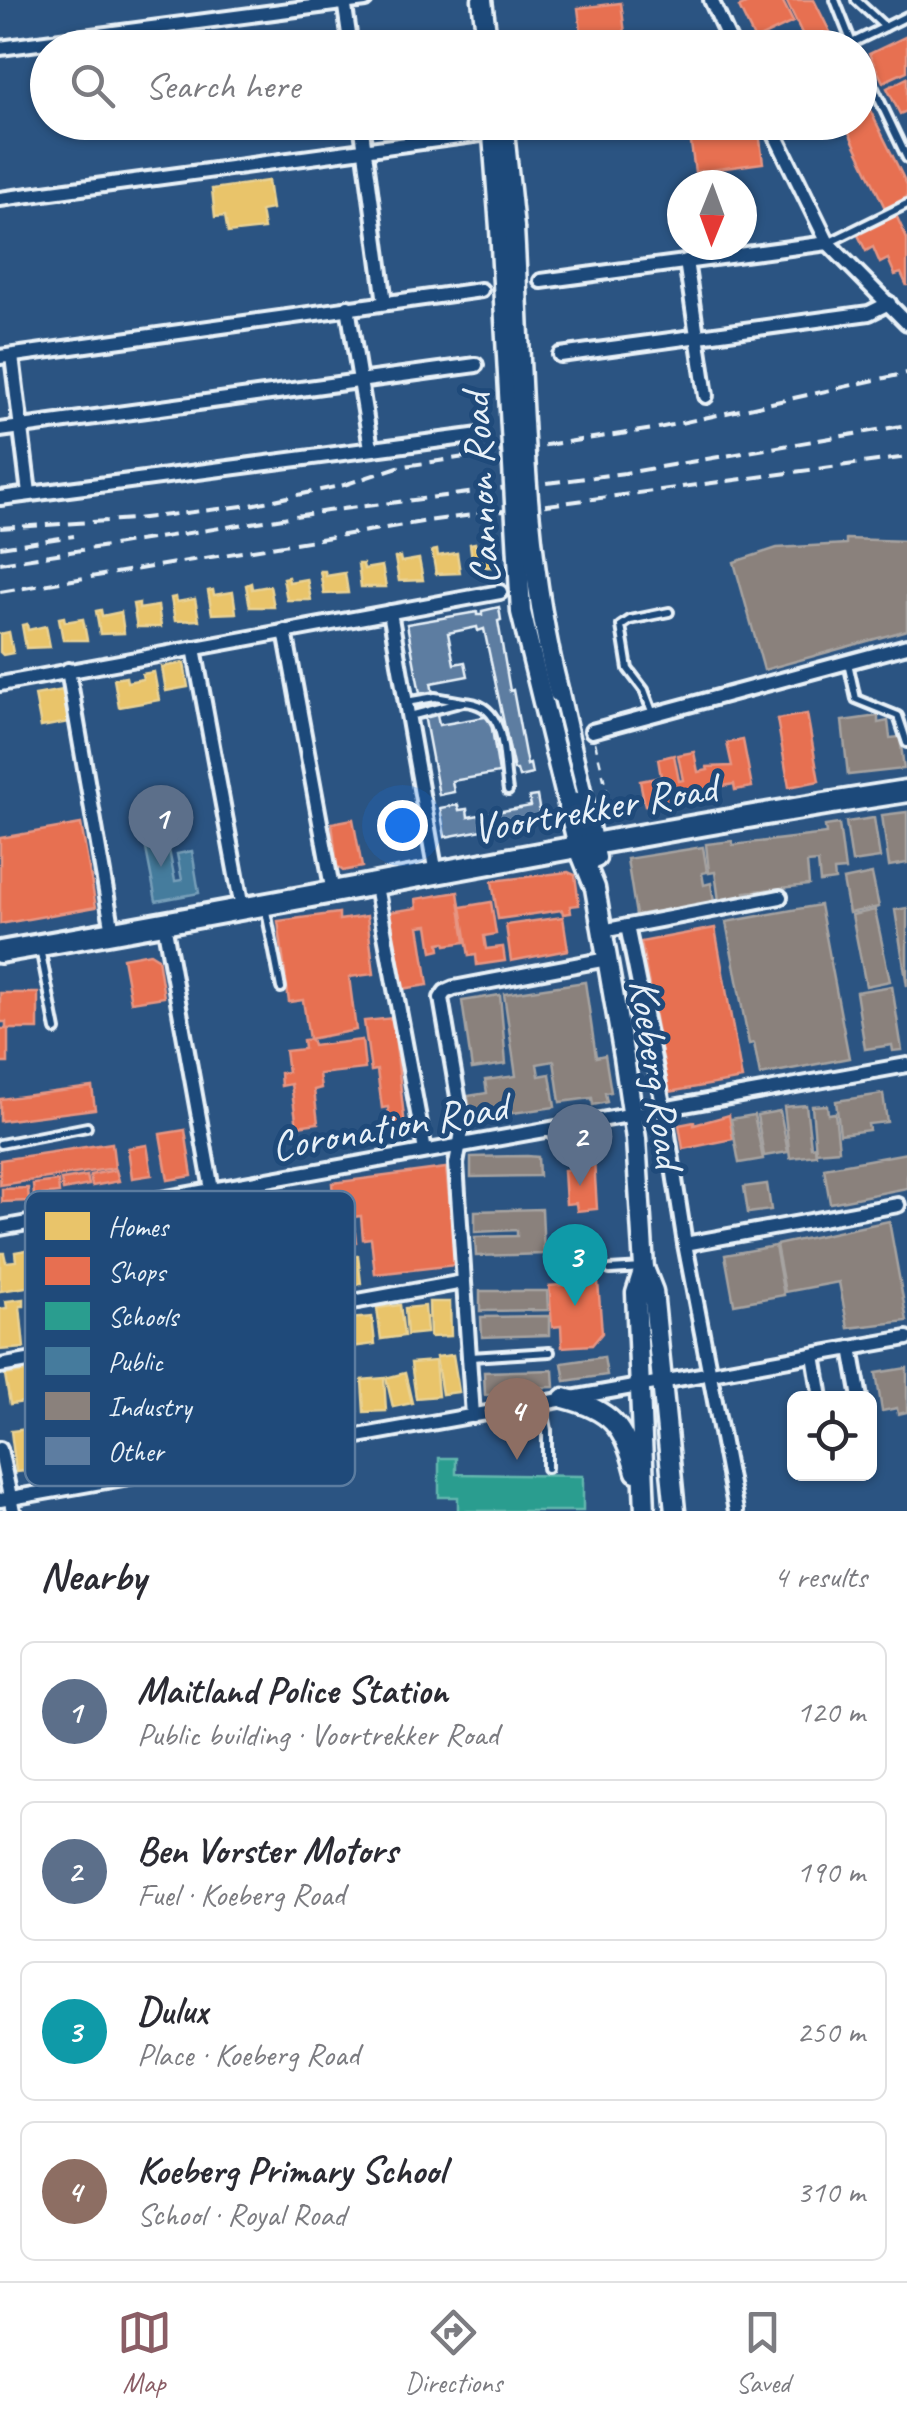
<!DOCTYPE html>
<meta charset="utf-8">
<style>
:root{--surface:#fff;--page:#f2f2f3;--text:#2b2b33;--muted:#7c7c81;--line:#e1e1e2;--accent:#8a5d65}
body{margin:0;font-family:Caveat,sans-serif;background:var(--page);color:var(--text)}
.controls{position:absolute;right:30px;bottom:30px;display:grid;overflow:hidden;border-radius:15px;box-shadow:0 2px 8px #0004}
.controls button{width:90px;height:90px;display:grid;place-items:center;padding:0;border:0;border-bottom:2px solid var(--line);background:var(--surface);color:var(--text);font:50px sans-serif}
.compass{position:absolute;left:667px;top:170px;width:90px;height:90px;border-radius:50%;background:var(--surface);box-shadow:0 2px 8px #0004;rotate:181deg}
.you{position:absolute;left:402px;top:825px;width:35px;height:35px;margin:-25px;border:8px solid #fff;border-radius:50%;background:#1a73e8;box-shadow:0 0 0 15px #1a73e833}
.badge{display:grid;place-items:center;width:65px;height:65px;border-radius:50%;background:var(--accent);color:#fff;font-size:32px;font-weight:700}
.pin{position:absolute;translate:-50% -82px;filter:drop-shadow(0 2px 5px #0008)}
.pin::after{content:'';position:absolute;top:52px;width:35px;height:30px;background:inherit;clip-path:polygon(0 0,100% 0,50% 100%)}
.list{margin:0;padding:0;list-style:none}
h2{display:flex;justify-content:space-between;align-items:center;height:130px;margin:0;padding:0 40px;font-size:42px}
h2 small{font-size:32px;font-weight:400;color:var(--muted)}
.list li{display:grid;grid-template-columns:65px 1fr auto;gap:30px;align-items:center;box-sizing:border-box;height:140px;margin:0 20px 20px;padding:0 20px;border:2px solid var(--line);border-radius:15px}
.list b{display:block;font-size:38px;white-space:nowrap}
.list p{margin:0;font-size:32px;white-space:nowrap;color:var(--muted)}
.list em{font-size:32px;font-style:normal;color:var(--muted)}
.icon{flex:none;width:55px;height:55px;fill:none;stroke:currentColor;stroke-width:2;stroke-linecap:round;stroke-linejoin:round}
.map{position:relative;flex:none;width:907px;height:1511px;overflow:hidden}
.search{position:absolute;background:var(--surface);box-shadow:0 2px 8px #0004;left:30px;right:30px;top:30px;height:110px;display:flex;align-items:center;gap:25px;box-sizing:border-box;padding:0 35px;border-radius:55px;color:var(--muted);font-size:38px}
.sheet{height:770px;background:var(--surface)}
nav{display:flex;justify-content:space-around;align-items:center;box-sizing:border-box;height:140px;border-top:2px solid var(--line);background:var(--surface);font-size:28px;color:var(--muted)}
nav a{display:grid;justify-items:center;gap:5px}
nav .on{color:var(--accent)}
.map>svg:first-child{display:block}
</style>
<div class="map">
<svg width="907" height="1511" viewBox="0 0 907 1511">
<rect width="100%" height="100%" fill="#2b5482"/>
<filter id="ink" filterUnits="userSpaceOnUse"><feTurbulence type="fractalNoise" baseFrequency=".01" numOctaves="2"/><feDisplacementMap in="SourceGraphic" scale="20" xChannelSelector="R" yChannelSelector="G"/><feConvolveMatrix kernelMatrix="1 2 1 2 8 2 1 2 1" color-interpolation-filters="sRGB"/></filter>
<g filter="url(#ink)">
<g fill="#e9c46a" stroke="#e9d295" stroke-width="2.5">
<polygon points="181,38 182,48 147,48 147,42"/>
<polygon points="268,181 272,209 261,211 264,229 228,233 225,216 215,217 212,189"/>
<polygon points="475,543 476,549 494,546 498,567 473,567 470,544"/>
<polygon points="437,550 438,556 457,553 460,573 436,574 432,551"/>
<polygon points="400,557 401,562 419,559 423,580 399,581 395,558"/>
<polygon points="358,564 363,564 364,569 382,566 386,587 361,587"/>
<polygon points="320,571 325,571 326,576 345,573 348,593 324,594"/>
<polygon points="288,577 289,582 307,579 311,600 287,600 283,578"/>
<polygon points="251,583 252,589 270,586 274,607 250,607 246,585"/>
<polygon points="213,590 214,595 233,592 236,613 212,614 208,591"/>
<polygon points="176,597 177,602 195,599 199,620 175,621 171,598"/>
<polygon points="139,603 139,609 158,606 161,627 137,627 133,604"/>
<polygon points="101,610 102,616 121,612 124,633 100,634 96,611"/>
<polygon points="64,617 65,622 83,619 87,640 63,640 59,618"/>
<polygon points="27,624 28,630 46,626 50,647 26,648 22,625"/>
<polygon points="9,632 13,653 3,655 0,652 0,634"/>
<polygon points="184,663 188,687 166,691 162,667"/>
<polygon points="154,672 159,700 119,707 114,679 126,677 127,682 143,679 142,674"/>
<polygon points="69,689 74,721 41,727 35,695"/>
<polygon points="33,1249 39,1285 0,1291 0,1253 4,1253 6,1262 16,1261 15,1252"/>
<polygon points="358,1256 361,1284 321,1288 319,1266 327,1265 326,1260"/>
<polygon points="24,1299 24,1306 20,1306 24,1348 0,1350 0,1309 7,1308 6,1301"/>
<polygon points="429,1302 450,1302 451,1336 430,1337"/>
<polygon points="400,1305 404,1336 381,1339 377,1308"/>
<polygon points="425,1306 427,1333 407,1335 405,1308"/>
<polygon points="372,1317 375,1344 351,1347 349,1319"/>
<polygon points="453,1355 459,1392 442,1394 436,1357"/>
<polygon points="435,1361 438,1396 416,1398 411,1363"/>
<polygon points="34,1371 38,1400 10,1404 5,1375"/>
<polygon points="405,1373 412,1403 393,1407 386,1378"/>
<polygon points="384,1378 386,1411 364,1412 362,1380"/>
<polygon points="352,1383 357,1411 321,1417 316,1389"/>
<polygon points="52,1426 58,1467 16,1472 11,1431"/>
</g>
<g fill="#e76f51" stroke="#e79683" stroke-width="2.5">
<polygon points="754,0 782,0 793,22 755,40 739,7"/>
<polygon points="786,0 814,0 838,48 809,48"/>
<polygon points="621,3 627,48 583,48 578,8"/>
<polygon points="907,36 907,71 883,82 869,54"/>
<polygon points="907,78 907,111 900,114 887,88"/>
<polygon points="862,94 907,185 907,197 885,208 844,122 860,122"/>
<polygon points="688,122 751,122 752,133 759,132 763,163 695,172"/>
<polygon points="896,215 907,239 907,286 901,273 895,275 888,259 880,263 873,247 866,251 857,233"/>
<polygon points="807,714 819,781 789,787 777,719"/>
<polygon points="743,740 752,787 735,790 734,784 702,790 703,797 645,805 640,781 661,777 658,759 674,755 679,781 683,780 678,755 694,752 698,772 708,770 707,767 732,766 727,743"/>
<polygon points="353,819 362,867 343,871 337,866 332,823"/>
<polygon points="81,824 96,907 0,924 0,838"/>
<polygon points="568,872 575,875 579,905 570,906 571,913 563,914 562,910 498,919 492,881"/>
<polygon points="458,892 465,942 446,945 445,942 439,943 440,950 432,952 428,925 419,926 428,985 401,989 389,912 417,908 416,899"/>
<polygon points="491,902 496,934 484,936 486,949 503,947 505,961 477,965 476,955 469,956 461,907"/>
<polygon points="339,913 339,920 367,916 374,974 349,977 356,1030 309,1039 303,1000 289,1002 278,921"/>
<polygon points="563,917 568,950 511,961 506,925"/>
<polygon points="715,928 742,1079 669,1092 641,942"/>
<polygon points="150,953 158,958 164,997 131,1002 123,958"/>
<polygon points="0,993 38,993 38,1029 6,1029 6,1022 0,1022"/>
<polygon points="393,1018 406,1136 392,1138 388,1107 382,1108 377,1070 371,1071 364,1021"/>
<rect x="0" y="1029" width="8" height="34"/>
<polygon points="311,1039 313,1046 362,1040 365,1069 319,1074 321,1088 314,1090 318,1123 297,1126 291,1084 281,1086 280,1073 288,1072 285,1051 304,1049 303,1040"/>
<polygon points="92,1087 95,1109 0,1121 0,1099"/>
<polygon points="729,1115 733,1139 683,1149 679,1125 694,1122 694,1125"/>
<polygon points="185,1130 192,1176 168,1180 160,1134"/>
<polygon points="112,1143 115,1168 0,1185 0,1160"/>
<polygon points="147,1145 152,1175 132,1178 128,1148"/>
<polygon points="594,1160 597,1209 577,1211 576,1203 566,1204 564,1170 572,1169 571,1161"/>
<polygon points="446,1168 456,1265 375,1274 371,1238 363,1239 361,1216 353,1217 356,1242 337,1244 332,1183"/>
<polygon points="116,1170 119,1181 92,1186 90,1175"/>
<polygon points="87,1176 89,1185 63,1190 61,1180"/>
<polygon points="58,1181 59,1193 34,1196 33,1184"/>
<polygon points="28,1188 29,1201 2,1202 2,1189"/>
<polygon points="598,1282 602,1333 592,1345 562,1347 561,1326 552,1327 549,1286"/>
</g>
<polygon fill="#2a9d8f" stroke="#63b6ae" stroke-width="2.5" points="439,1458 456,1458 456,1474 583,1476 583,1511 458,1511 458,1497 439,1497"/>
<polygon fill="#457b9d" stroke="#769eb8" stroke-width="2.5" points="168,845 175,881 182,880 177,854 192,851 199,893 156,901 146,849"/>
<g fill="#8a817c" stroke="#a6a3a1" stroke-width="2.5">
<polygon points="846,539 907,541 907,630 764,670 734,562 777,548 846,544"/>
<polygon points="878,716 878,723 888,721 890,738 900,737 904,769 848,775 842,721"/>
<polygon points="907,812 907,863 889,866 882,815"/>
<polygon points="874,818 880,858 852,862 846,822"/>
<polygon points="839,824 845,870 834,871 835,880 820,882 818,862 807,863 809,885 745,892 746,898 719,901 715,872 709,873 706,844 732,841 733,845 826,834 825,826"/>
<polygon points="703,847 707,872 702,873 704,885 711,883 714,902 636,915 627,859"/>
<polygon points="872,874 879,907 849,913 843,880"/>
<polygon points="820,905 849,1058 760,1075 754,1043 749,1044 726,922"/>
<polygon points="907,908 907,986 895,910"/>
<polygon points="875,910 890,981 866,986 852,915"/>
<polygon points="585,982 596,1057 605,1055 611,1092 605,1093 607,1102 593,1105 592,1098 560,1102 554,1061 537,1064 539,1076 550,1074 555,1107 471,1119 468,1096 487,1093 485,1080 516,1076 504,994"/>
<polygon points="892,986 902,1050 893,1051 892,1045 865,1049 856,992"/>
<polygon points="500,995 506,1064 472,1069 462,1001"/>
<polygon points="883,1094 887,1122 868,1124 869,1130 840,1134 836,1101"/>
<polygon points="806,1105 811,1147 815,1146 816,1155 790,1158 784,1107"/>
<polygon points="827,1105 828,1114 835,1113 839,1150 816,1152 812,1106"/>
<polygon points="780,1111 788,1152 764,1156 757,1115"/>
<polygon points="754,1115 763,1159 739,1163 731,1119"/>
<polygon points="907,1153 907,1188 830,1203 824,1168"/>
<polygon points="527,1156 538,1157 539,1176 471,1177 471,1157"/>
<polygon points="767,1184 771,1210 748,1213 744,1187"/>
<polygon points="542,1209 544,1254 476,1256 475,1237 517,1236 517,1230 475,1232 475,1211"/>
<polygon points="889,1221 907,1321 848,1328 839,1282 785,1292 776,1245"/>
<polygon points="775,1246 784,1295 734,1304 725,1255"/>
<polygon points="480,1291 547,1291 548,1310 480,1311"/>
<polygon points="549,1316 549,1335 482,1337 481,1317"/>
<polygon points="604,1357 607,1375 565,1381 562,1363"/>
<polygon points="907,1368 907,1412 898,1414 897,1408 882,1411 876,1373"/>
<polygon points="553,1370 554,1387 525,1388 525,1394 485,1395 484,1372"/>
</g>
<g fill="#5d7da1" stroke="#e8f1f8" stroke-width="2.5">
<polygon points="499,607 501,620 498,621 510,691 513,690 527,765 530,764 532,774 519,777 517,770 514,770 484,629 478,631 477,627 448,633 454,664 465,662 468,676 431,683 439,725 490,716 499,773 452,781 454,792 439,795 407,624 477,612 477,615 482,615 482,611"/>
<polygon points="537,796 541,819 445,837 440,808 458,805 459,810 467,809 468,817 531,806 529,797"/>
</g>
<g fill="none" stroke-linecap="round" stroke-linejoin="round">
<defs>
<g id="service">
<polyline points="835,0 852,43 885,27"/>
<polyline points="856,0 885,27 907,16"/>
<polyline points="860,59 907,158"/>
<polyline points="828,243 907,204"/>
<polyline points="848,663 856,699 898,716 907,743"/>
<polyline points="406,702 435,697 463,702 410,716"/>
<path d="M463,702c45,1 39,53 45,89"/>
<polyline points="653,714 644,690 628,669 621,626 630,620 669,612"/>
<polyline points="265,906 281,988"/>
<polyline points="40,948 56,1030"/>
<polyline points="0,1144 87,1127"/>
<polyline points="610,1270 643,1268"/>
<polyline points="471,1357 550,1352"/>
<polyline points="542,1404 547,1430 547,1468"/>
</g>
<g id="minor">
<polyline points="344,0 351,48"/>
<polyline points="711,0 733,48"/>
<polyline points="0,48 365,0"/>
<polyline points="361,122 385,303"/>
<polyline points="769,122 828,243 907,323"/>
<polyline points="0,199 570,122"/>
<polyline points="686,261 706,396"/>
<polyline points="541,281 828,243"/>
<polyline points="348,307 371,448"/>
<polyline points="560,355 869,313 889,303"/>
<polyline points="12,356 29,493"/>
<polyline points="0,357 481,290"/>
<polyline points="0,430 476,365"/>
<polyline points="0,498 480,435"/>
<polyline points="390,612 436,874"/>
<polyline points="285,631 333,893"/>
<polyline points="194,648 242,908"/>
<polyline points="68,670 113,932"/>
<polyline points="0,684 500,592"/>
<polyline points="592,731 907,646"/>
<polyline points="376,886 425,1151"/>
<polyline points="164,923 236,1323 251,1455"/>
<polyline points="627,926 664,1109 685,1244 736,1511"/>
<polyline points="602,931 780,897"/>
<polyline points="0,1228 907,1065"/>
<polyline points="685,1244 898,1205"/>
<polyline points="851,1348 860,1398"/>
<polyline points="814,1355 821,1398"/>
<polyline points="0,1366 463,1282"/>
<polyline points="473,1416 456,1164 463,1126 441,998 445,992 454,988 607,959"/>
<polyline points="0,1449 13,1511"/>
<polyline points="0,1500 907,1338"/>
</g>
<g id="secondary">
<polyline points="482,0 488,48"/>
<polyline points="492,122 500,228"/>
<polyline points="503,122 514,228"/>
<polyline points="559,693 596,858"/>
<polyline points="566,796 578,846 595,888 624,1057 636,1139 644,1268 653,1291 675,1511"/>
<polyline points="644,1268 636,1293 645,1511"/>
<path d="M564,1398c47,12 60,28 72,74"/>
</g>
<path id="primary" d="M0,952c303,-52 604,-114 907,-161"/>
</defs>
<use href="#service" stroke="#e8f1f8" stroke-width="14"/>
<use href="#minor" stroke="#e8f1f8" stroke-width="20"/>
<use href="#secondary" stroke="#e8f1f8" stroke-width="25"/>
<use href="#primary" stroke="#e8f1f8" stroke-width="28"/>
<polyline stroke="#e8f1f8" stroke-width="2.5" stroke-dasharray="8 8" stroke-linecap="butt" points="595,742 612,812 610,816"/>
<use href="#service" stroke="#1f4a7a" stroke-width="6"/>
<use href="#minor" stroke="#1f4a7a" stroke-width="12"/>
<use href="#secondary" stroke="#1f4a7a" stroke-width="18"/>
<use href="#primary" stroke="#1f4a7a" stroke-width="20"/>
<g stroke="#e8f1f8" stroke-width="4" stroke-dasharray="15 8" stroke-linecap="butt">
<polyline points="0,528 135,519 251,505 344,485 398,467 654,429 907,373"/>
<polyline points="0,547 74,536"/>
<polyline points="0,563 327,511 625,473 907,425"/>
<polyline points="0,592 428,521 907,457"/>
</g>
<defs>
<g id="secondary-bridge">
<polyline points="500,228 521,612 566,796"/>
<path d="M514,228c9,155 6,314 45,465"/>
</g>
</defs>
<use href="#secondary-bridge" stroke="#e8f1f8" stroke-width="25" stroke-linecap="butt"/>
<use href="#secondary-bridge" stroke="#1f4a7a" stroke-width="18"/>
</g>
</g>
<g text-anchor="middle" stroke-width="10" stroke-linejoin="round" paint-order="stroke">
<g font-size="42" fill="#e8f1f8" stroke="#1f4a7a">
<text transform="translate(479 489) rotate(-93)" y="15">Cannon Road</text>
<text transform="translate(594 807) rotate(-10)" y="15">Voortrekker Road</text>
<text transform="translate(658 1073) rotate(82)" y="15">Koeberg Road</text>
<text transform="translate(389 1125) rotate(-10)" y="15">Coronation Road</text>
</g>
</g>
<rect x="25" y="1191" width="330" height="295" rx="15" fill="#1f4a7a" stroke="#5b7ca0" stroke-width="2.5"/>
<rect x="45" y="1212" width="45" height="28" fill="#e9c46a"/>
<rect x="45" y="1257" width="45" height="28" fill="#e76f51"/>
<rect x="45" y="1302" width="45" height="28" fill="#2a9d8f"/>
<rect x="45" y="1347" width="45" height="28" fill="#457b9d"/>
<rect x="45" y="1392" width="45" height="28" fill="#8a817c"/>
<rect x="45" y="1437" width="45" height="28" fill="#5d7da1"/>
<g font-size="28" fill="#e8f1f8">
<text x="108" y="1236">Homes</text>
<text x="108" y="1281">Shops</text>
<text x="108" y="1326">Schools</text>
<text x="108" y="1371">Public</text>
<text x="108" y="1416">Industry</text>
<text x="108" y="1461">Other</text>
</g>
</svg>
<div class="controls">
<button><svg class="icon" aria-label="locate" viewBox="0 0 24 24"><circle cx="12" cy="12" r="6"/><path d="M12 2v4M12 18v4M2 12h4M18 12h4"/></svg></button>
</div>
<svg class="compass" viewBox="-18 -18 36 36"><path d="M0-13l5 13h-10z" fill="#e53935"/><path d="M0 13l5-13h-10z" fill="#7c7c81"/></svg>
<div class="you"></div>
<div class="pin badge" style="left:161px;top:867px;background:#5c6f8a">1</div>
<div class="pin badge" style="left:580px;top:1186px;background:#5c6f8a">2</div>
<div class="pin badge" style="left:575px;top:1306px;background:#0f9aa8">3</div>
<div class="pin badge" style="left:517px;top:1460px;background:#8d6e63">4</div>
<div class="search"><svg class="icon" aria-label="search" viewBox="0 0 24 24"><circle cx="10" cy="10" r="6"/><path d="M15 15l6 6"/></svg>Search here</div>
</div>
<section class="sheet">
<h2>Nearby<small>4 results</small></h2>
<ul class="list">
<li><span class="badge" style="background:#5c6f8a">1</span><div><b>Maitland Police Station</b><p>Public building · Voortrekker Road</p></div><em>120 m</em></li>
<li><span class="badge" style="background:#5c6f8a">2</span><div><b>Ben Vorster Motors</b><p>Fuel · Koeberg Road</p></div><em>190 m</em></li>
<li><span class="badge" style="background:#0f9aa8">3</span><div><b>Dulux</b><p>Place · Koeberg Road</p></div><em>250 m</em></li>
<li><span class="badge" style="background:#8d6e63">4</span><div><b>Koeberg Primary School</b><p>School · Royal Road</p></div><em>310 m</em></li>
</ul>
</section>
<nav>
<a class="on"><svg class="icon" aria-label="map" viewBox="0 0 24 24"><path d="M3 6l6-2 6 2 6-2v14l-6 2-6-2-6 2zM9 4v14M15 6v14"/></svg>Map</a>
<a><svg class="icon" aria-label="directions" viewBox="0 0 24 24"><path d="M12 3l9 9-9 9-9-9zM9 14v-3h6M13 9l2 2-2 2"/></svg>Directions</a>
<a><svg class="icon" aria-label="saved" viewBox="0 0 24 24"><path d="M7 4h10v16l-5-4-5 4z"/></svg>Saved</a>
</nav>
